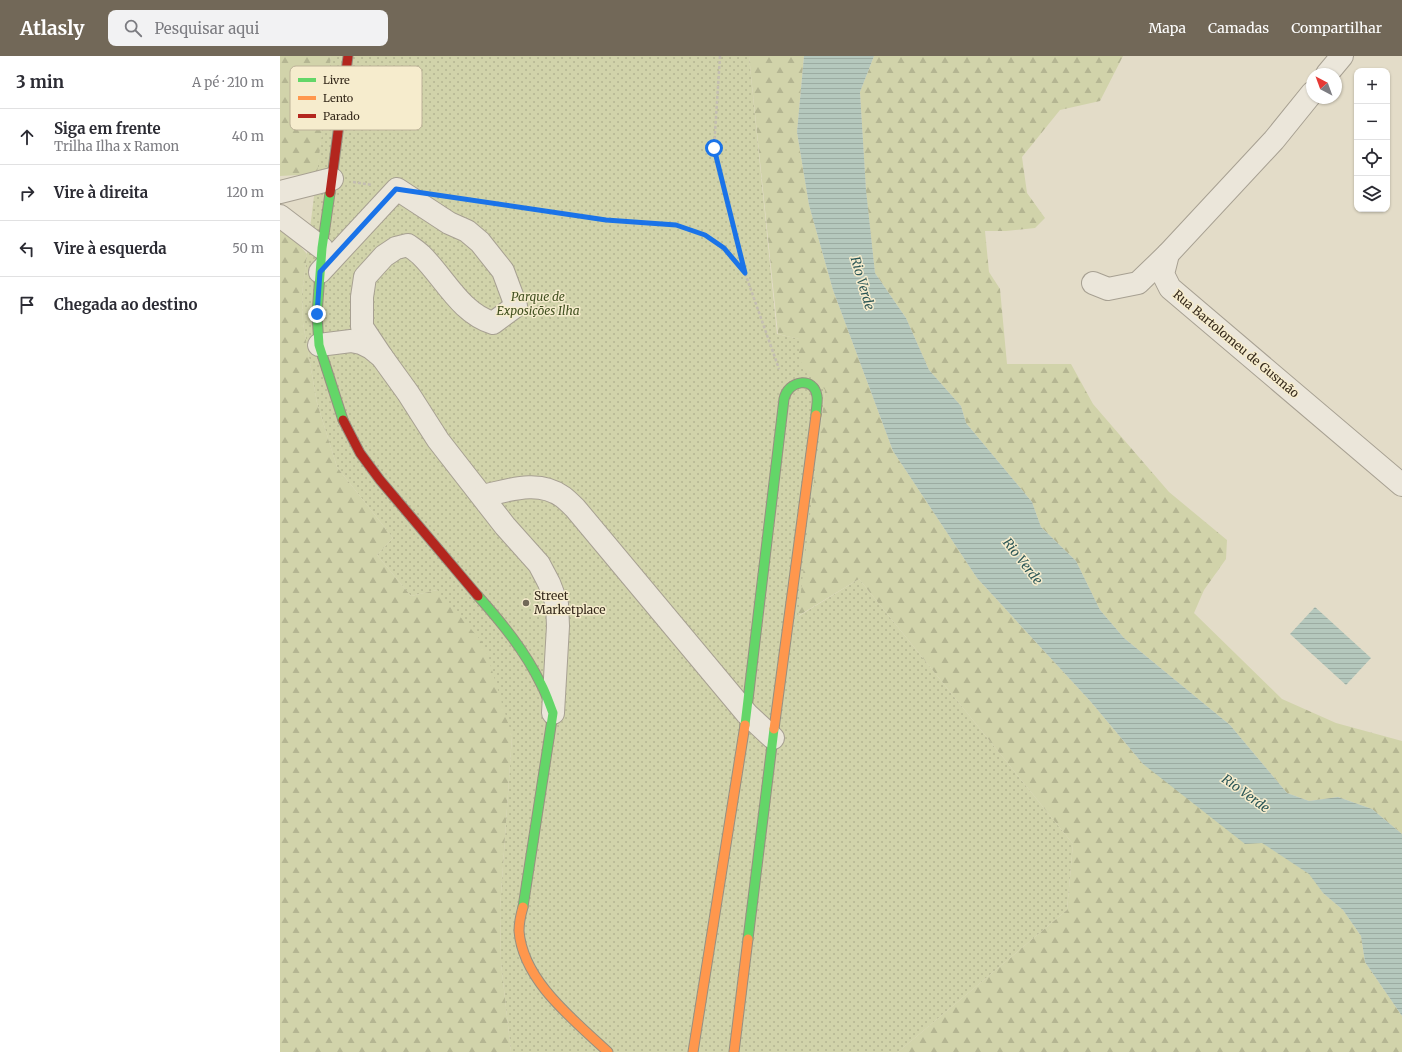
<!DOCTYPE html>
<html lang="pt">
<meta charset="utf-8">
<style>
:root{--surface:#fff;--page:#f2f2f3;--text:#2b2b33;--muted:#7c7c81;--line:#e1e1e2;--accent:#726858}
body{margin:0;font-family:Merriweather,serif;background:var(--page);color:var(--text)}
.controls{position:absolute;right:12px;top:12px;display:grid;overflow:hidden;border-radius:8px;box-shadow:0 1px 3px #0004}
.controls button{width:36px;height:36px;display:grid;place-items:center;padding:0;border:0;border-bottom:1px solid var(--line);background:var(--surface);color:var(--text);font:20px sans-serif}
.compass{position:absolute;left:1026px;top:12px;width:36px;height:36px;border-radius:50%;background:var(--surface);box-shadow:0 1px 3px #0004;rotate:319deg}
.stop{position:absolute;width:12px;height:12px;margin:-9px;border:3px solid #1a73e8;border-radius:50%;background:#fff}
.stop.end{background:#1a73e8;border-color:#fff;box-shadow:0 1px 4px #0008}
.list{margin:0;padding:0;list-style:none}
h2{display:flex;justify-content:space-between;align-items:center;height:52px;margin:0;padding:0 16px;font-size:17px}
h2 small{font-size:13px;font-weight:400;color:var(--muted)}
.list li{display:grid;grid-template-columns:26px 1fr auto;gap:12px;align-items:center;box-sizing:border-box;height:56px;padding:0 16px;border-top:1px solid var(--line)}
.list b{display:block;font-size:15px;white-space:nowrap}
.list p{margin:0;font-size:13px;white-space:nowrap;color:var(--muted)}
.list em{font-size:13px;font-style:normal;color:var(--muted)}
.icon{flex:none;width:22px;height:22px;fill:none;stroke:currentColor;stroke-width:2;stroke-linecap:round;stroke-linejoin:round}
.map{position:relative;flex:none;width:1122px;height:996px;overflow:hidden}
header{display:flex;align-items:center;gap:24px;box-sizing:border-box;height:56px;padding:0 20px;background:var(--accent);color:#fff}
header strong{font-size:19px}
nav{display:flex;gap:22px;margin-inline-start:auto;font-size:14px}
.search{width:280px;height:36px;background:var(--page);display:flex;align-items:center;gap:10px;box-sizing:border-box;padding:0 14px;border-radius:8px;color:var(--muted);font-size:15px}
main{display:flex}
aside{flex:1;background:var(--surface)}
.map>svg:first-child{display:block}
</style>
<header>
<strong>Atlasly</strong>
<div class="search"><svg class="icon" aria-label="search" viewBox="0 0 24 24"><circle cx="10" cy="10" r="6"/><path d="M15 15l6 6"/></svg>Pesquisar aqui</div>
<nav><a>Mapa</a><a>Camadas</a><a>Compartilhar</a></nav>
</header>
<main>
<aside>
<h2>3 min<small>A pé · 210 m</small></h2>
<ul class="list">
<li><svg class="icon" aria-label="ahead" viewBox="0 0 24 24"><path d="M12 20V5M6 11l6-6 6 6"/></svg><div><b>Siga em frente</b><p>Trilha Ilha x Ramon</p></div><em>40 m</em></li>
<li><svg class="icon" aria-label="right" viewBox="0 0 24 24"><path d="M7 20v-9h11M14 6l5 5-5 5"/></svg><div><b>Vire à direita</b></div><em>120 m</em></li>
<li><svg class="icon" aria-label="left" viewBox="0 0 24 24"><path d="M17 20v-9H6M10 6l-5 5 5 5"/></svg><div><b>Vire à esquerda</b></div><em>50 m</em></li>
<li><svg class="icon" aria-label="arrive" viewBox="0 0 24 24"><path d="M6 21V4h12l-3 4 3 4H6"/></svg><div><b>Chegada ao destino</b></div></li>
</ul>
</aside>
<div class="map">
<svg width="1122" height="996" viewBox="0 0 1122 996">
<defs>
<pattern id="grass-dots" width="8" height="8" patternUnits="userSpaceOnUse"><rect width="8" height="8" fill="#d1d3aa"/><path d="M2 2h.1M6 6h.1" fill="none" stroke="#b4b592" stroke-width="1.8" stroke-linecap="round"/></pattern>
<pattern id="forest-firs" width="22" height="20" patternUnits="userSpaceOnUse"><rect width="22" height="20" fill="#d1d3aa"/><path d="M5 1l3.5 6h-7zM16 11l3.5 6h-7z" fill="#b4b592"/></pattern>
<pattern id="water-rules" width="6" height="5" patternUnits="userSpaceOnUse"><rect width="6" height="5" fill="#b5c8bd"/><path d="M0 2.5h6" fill="none" stroke="#9caca2"/></pattern>
</defs>
<rect width="100%" height="100%" fill="#e3dcc8"/>
<polygon fill="url(#grass-dots)" points="51,0 469,0 497,278 520,283 545,334 519,560 579,523 793,788 787,854 618,996 231,996 221,907 220,853 232,680 157,534 131,540 97,499 113,482 57,411 37,347 23,267 22,239"/>
<g fill="url(#forest-firs)">
<polygon points="0,0 51,0 37,118 0,120"/>
<polygon points="469,0 524,0 517,76 529,149 553,234 613,395 697,522 811,646 863,708 1030,818 1043,837 1063,854 1081,880 1085,906 1122,960 1122,996 618,996 787,854 793,788 579,523 518,560 545,334 519,304 519,283 498,278"/>
<polygon points="594,0 843,0 820,45 780,54 742,101 747,137 765,162 755,172 726,175 705,175 709,216 720,233 727,308 791,308 813,348 889,436 947,484 946,503 924,534 914,557 1002,643 1056,667 1122,685 1122,778 1092,753 1058,741 1029,745 1007,737 950,669 844,582 820,554 796,505 761,471 752,446 686,367 681,350 649,314 626,262 595,217 586,136 580,36"/>
<polygon points="0,167 27,198 22,239 23,267 37,347 57,411 113,482 97,499 131,540 157,534 204,588 232,680 220,853 221,907 231,996 0,996"/>
</g>
<g fill="url(#water-rules)">
<polygon points="524,0 594,0 580,36 586,134 595,217 626,262 649,314 681,350 686,367 752,446 761,471 796,505 820,554 844,582 950,669 1007,737 1029,745 1058,741 1092,753 1122,778 1122,960 1085,906 1081,880 1063,854 1043,837 1029,818 982,787 965,788 863,708 811,646 697,522 613,395 553,234 529,149 517,76"/>
<polygon points="1035,551 1091,602 1066,629 1010,578"/>
</g>
<g fill="none" stroke-linecap="round" stroke-linejoin="round">
<defs>
<g id="street">
<polyline points="1047,18 1062,0"/>
<polyline points="1032,37 994,84 888,198 883,218 890,232 1122,429"/>
<polyline points="0,136 52,123"/>
<polyline points="0,160 42,192"/>
<path d="M40,216l77,-83 52,34 18,8 13,11 23,29 13,35 -23,17c-33,-10 -49,-46 -72,-68 -4,-4 -9,-7 -13,-10l-12,3 -12,8 -19,21 -3,20v30l20,30"/>
<polyline points="813,227 828,233 858,227 888,198"/>
<polyline points="39,289 71,285 81,287 91,292 102,301 128,337 158,384 225,470 259,508 269,527 277,548 278,570 273,657"/>
<path d="M203,440c26,-6 56,-17 80,1 4,3 8,7 12,11l172,206 26,24"/>
</g>
<g id="fast">
<polyline points="50,137 42,192 37,258 39,289 63,364"/>
<path d="M198,540c24,27 47,55 63,88 5,9 8,19 12,29l-30,194"/>
<path d="M465,669l39,-326c4,-19 30,-23 33,-3 1,6 -1,13 -1,19"/>
<polyline points="468,883 494,673"/>
</g>
<g id="slow">
<polyline points="494,673 536,359"/>
<path d="M243,851c-2,7 -4,16 -4,24 4,50 55,89 89,121"/>
<polyline points="413,996 465,669"/>
<polyline points="454,996 468,883"/>
</g>
<g id="jam">
<polyline points="50,137 68,0"/>
<polyline points="63,364 80,397 100,424 198,540"/>
</g>
</defs>
<use href="#street" stroke="#a7a092" stroke-width="24"/>
<use href="#fast" stroke="#979082" stroke-width="11"/>
<use href="#slow" stroke="#979082" stroke-width="11"/>
<use href="#jam" stroke="#979082" stroke-width="11"/>
<g stroke="#c3bdb1" stroke-width="2.5" stroke-dasharray="3 2" stroke-linecap="butt">
<polyline points="440,0 434,92 465,216"/>
<polyline points="73,126 92,129"/>
<polyline points="170,141 326,164 396,169 425,179 445,192 465,217 499,313"/>
</g>
<use href="#street" stroke="#ebe6da" stroke-width="22"/>
<use href="#fast" stroke="#63d668" stroke-width="9"/>
<use href="#slow" stroke="#ff974d" stroke-width="9"/>
<use href="#jam" stroke="#b3261e" stroke-width="9"/>
</g>
<g fill="none" stroke-linecap="round" stroke-linejoin="round">
<polyline stroke="#1a73e8" stroke-width="5" points="37,258 40,216 116,133 326,164 396,169 425,179 444,192 465,217 434,92"/>
</g>
<circle fill="#726858" stroke="#f6eccd" stroke-width="1.5" cx="246" cy="547" r="4"/>
<g text-anchor="middle" stroke-width="3" stroke-linejoin="round" paint-order="stroke">
<g font-size="12" font-style="italic" fill="#435221" stroke="#f6eccd">
<text x="258" y="245">Parque de<tspan x="258" dy="14">Exposições Ilha</tspan></text>
</g>
<g font-size="12" fill="#35291b" stroke="#f6eccd">
<text transform="translate(956 288) rotate(40)" y="4">Rua Bartolomeu de Gusmão</text>
</g>
<g font-size="12" fill="#35291b" stroke="#f6eccd" text-anchor="start">
<text x="254" y="544">Street<tspan x="254" dy="14">Marketplace</tspan></text>
</g>
<g font-size="13" font-style="italic" fill="#2a5555" stroke="#f6eccd">
<text transform="translate(583 227) rotate(74)" y="5">Rio Verde</text>
<text transform="translate(743 505) rotate(52)" y="5">Rio Verde</text>
<text transform="translate(966 737) rotate(36)" y="5">Rio Verde</text>
</g>
</g>
<rect x="10" y="10" width="132" height="64" rx="6" fill="#f6eccd" stroke="#bcb298" stroke-width="1"/>
<rect x="18" y="22" width="18" height="4" fill="#63d668"/>
<rect x="18" y="40" width="18" height="4" fill="#ff974d"/>
<rect x="18" y="58" width="18" height="4" fill="#b3261e"/>
<g font-size="11" fill="#35291b">
<text x="43" y="28">Livre</text>
<text x="43" y="46">Lento</text>
<text x="43" y="64">Parado</text>
</g>
</svg>
<div class="controls">
<button>+</button>
<button>−</button>
<button><svg class="icon" aria-label="locate" viewBox="0 0 24 24"><circle cx="12" cy="12" r="6"/><path d="M12 2v4M12 18v4M2 12h4M18 12h4"/></svg></button>
<button><svg class="icon" aria-label="layers" viewBox="0 0 24 24"><path d="M12 4l9 5-9 5-9-5zM3 14l9 5 9-5"/></svg></button>
</div>
<svg class="compass" viewBox="-18 -18 36 36"><path d="M0-13l5 13h-10z" fill="#e53935"/><path d="M0 13l5-13h-10z" fill="#7c7c81"/></svg>
<div class="stop" style="left:434px;top:92px"></div>
<div class="stop end" style="left:37px;top:258px"></div>
</div>
</main>
